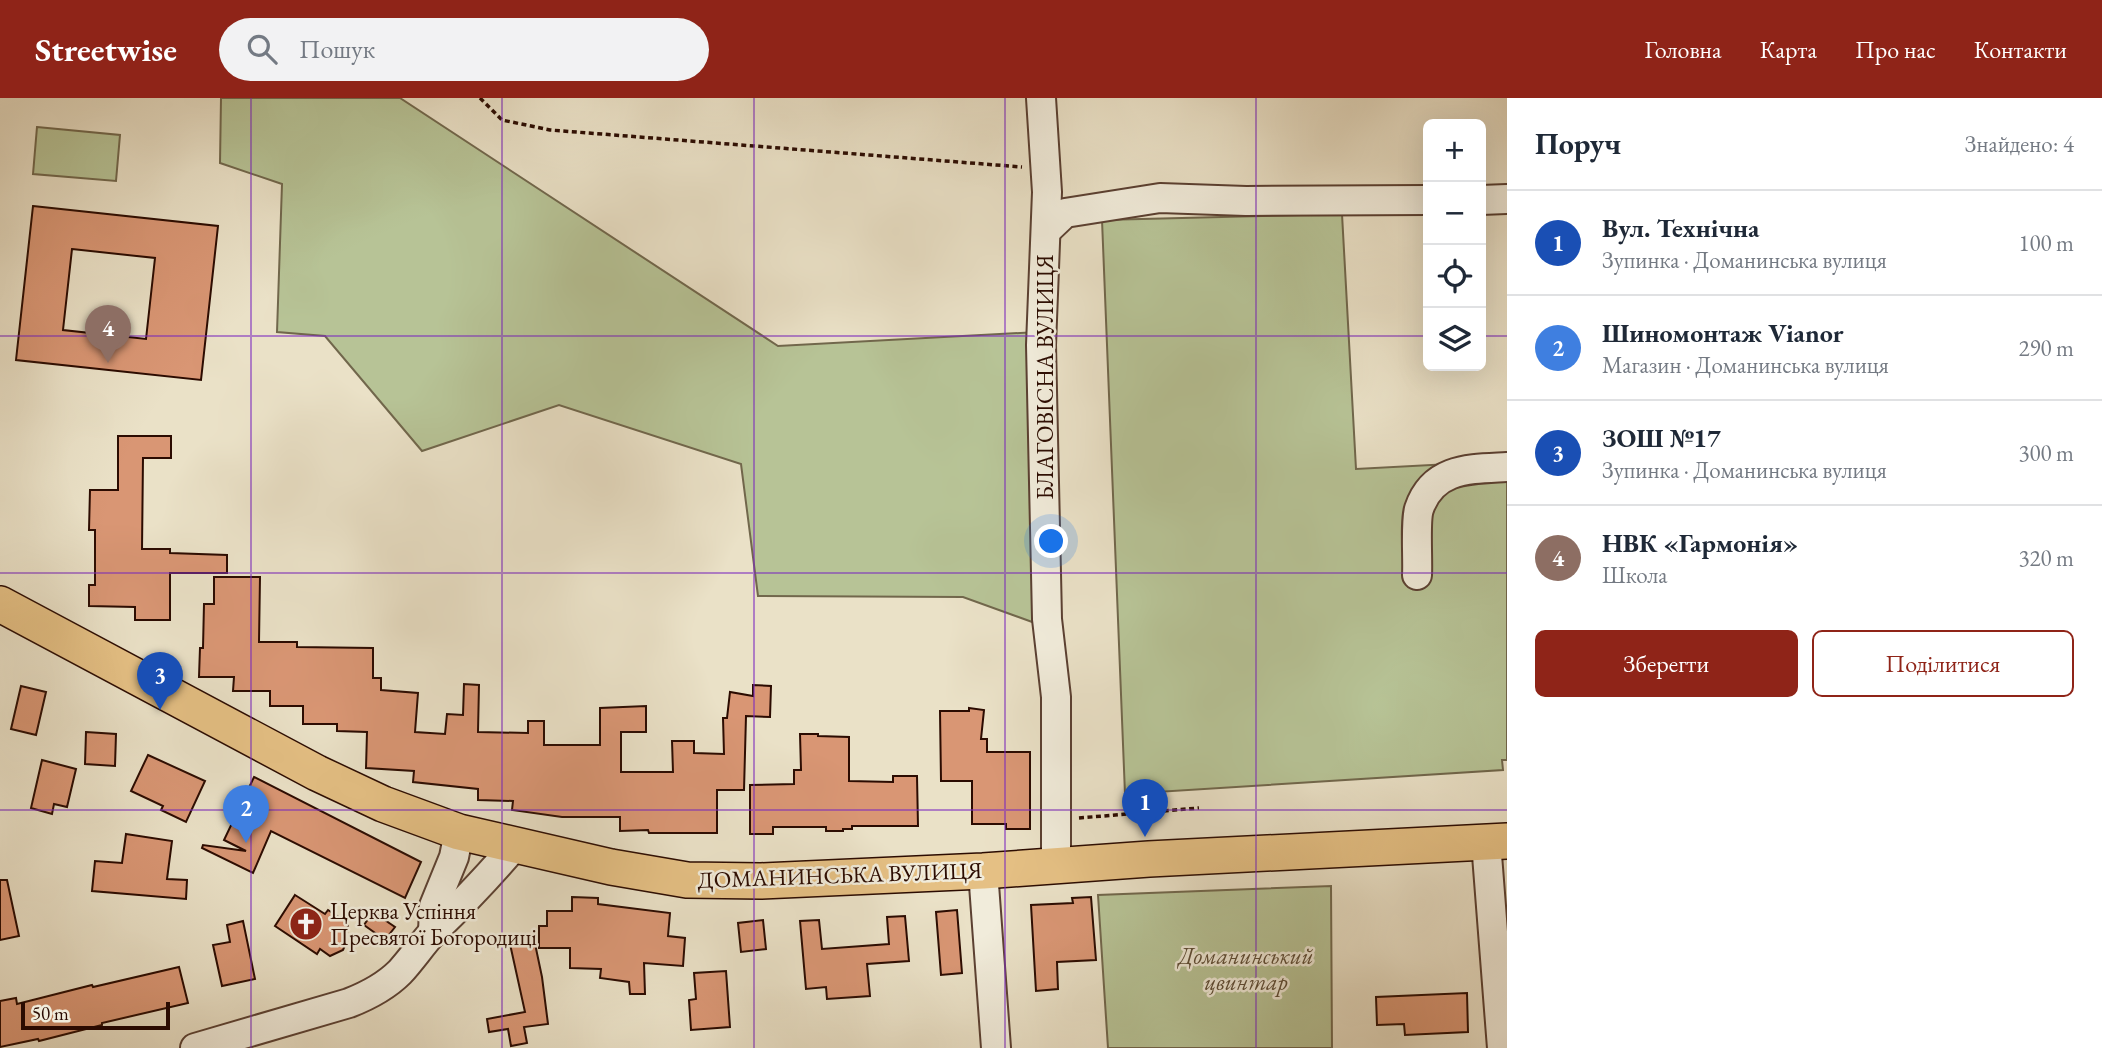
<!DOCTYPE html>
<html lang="uk">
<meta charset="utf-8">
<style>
:root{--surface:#fff;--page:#f2f2f3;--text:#1f2937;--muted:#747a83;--line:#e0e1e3;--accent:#8f2418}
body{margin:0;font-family:"EB Garamond",serif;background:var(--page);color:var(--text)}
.controls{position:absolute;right:21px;top:21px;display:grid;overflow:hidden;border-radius:10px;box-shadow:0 7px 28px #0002}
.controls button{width:63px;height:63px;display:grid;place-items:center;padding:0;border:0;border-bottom:2px solid var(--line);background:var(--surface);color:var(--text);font:35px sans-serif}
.scale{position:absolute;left:21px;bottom:18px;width:149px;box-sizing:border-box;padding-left:7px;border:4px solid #2b0b01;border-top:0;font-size:19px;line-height:24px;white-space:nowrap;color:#2b0b01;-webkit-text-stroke:5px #f1ecdb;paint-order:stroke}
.you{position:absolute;left:1052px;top:444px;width:24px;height:24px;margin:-18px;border:5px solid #fff;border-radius:50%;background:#1a73e8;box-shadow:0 0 0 10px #1a73e833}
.badge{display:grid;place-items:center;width:46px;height:46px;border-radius:50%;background:var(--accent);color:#fff;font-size:23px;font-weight:700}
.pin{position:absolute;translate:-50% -58px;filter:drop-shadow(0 2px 4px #0008)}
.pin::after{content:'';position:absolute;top:37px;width:24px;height:21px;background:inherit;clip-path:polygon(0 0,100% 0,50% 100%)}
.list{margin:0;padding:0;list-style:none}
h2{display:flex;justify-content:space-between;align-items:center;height:91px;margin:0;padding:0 28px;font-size:30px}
h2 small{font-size:23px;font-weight:400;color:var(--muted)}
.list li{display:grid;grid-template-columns:46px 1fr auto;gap:21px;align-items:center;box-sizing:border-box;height:105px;padding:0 28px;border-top:2px solid var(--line)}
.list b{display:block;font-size:26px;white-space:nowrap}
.list p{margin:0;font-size:23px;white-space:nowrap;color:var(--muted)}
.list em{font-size:23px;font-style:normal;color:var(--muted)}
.actions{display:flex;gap:14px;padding:21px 28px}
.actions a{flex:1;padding:16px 0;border:2px solid var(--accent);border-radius:10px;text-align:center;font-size:24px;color:var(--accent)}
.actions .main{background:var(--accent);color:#fff}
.icon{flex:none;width:38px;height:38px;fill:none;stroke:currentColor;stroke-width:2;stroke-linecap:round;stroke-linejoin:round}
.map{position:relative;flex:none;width:1507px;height:950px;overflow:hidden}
header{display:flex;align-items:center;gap:42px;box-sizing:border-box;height:98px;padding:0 35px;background:var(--accent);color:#fff}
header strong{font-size:33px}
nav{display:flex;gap:38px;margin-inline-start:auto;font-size:24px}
.search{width:490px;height:63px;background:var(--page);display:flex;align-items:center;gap:18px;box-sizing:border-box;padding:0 24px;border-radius:38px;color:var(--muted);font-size:26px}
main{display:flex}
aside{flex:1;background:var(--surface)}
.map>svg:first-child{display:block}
</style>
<header>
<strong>Streetwise</strong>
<div class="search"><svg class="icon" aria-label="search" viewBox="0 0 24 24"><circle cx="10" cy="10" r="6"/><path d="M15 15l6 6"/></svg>Пошук</div>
<nav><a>Головна</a><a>Карта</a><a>Про нас</a><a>Контакти</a></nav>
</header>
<main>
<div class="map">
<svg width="1507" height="950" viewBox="0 0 1507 950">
<rect width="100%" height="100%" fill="#eae1c7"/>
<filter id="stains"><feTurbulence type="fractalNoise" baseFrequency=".00286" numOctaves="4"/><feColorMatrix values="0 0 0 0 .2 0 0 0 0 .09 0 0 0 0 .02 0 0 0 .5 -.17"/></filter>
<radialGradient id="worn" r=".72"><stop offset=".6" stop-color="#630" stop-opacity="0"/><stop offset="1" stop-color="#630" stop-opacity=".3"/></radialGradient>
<g fill="#b7c396" stroke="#71674c" stroke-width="2">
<polygon points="221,0 400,0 778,248 1037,234 1035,525 963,499 758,498 741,366 559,307 422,353 325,238 277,234 282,86 220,65"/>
<polygon points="37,29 120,37 116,83 33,76"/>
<polygon points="1342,116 1356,371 1507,363 1507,662 1502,662 1503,672 1125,696 1102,122"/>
<polygon points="1331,788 1332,950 1108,950 1098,797"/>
</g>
<g fill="#d99674" stroke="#2b0b01" stroke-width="2" fill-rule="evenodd">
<path d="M33,108l185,20 -17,154 -185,-20zM72,151l83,9 -9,81 -83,-9z"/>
<polygon points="118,338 171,338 171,360 143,360 142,451 170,451 170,455 227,457 227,475 170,475 170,522 135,522 135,509 89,508 89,487 95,487 95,432 89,432 90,392 118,392"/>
<polygon points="214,479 260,479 259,544 297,544 297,549 373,550 373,580 381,580 381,592 418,595 415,634 445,636 447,616 463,617 464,586 479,587 478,634 528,635 528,623 544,623 544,647 600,647 600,610 646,608 646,634 621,634 621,674 673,674 672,643 694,643 694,655 724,656 723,620 727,620 730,594 753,598 753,587 771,588 770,619 746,618 744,692 717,692 717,735 649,735 648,732 620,733 620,719 562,719 512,712 513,703 478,702 478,691 413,684 414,673 366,670 367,634 337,633 337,626 303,626 303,608 270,608 270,593 233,593 234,579 199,579 200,550 203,550 204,506 214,506"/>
<polygon points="21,588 46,594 36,637 11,631"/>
<polygon points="969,610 984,612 981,641 987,641 987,654 1030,654 1030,731 1006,731 1006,726 972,726 972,683 941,683 940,613 969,613"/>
<polygon points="86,634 116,636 115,668 85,666"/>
<polygon points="800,636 818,636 818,638 849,639 849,683 893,684 893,678 917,678 918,728 852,728 852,731 843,731 843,733 826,733 826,729 773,729 773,736 750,736 750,687 794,686 794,672 801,672"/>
<polygon points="148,657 205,683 186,724 161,712 163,708 131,693"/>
<polygon points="42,662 76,671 67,709 54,706 52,716 31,710"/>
<polygon points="254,679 421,764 405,800 271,733 253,775 202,750 203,747 246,753 224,742"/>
<polygon points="126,736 172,743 167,781 187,782 186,801 92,793 95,763 122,765"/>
<polygon points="0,782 7,782 19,838 0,842"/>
<polygon points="295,797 325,816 328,812 348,825 346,845 343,852 330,858 320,851 317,856 275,828"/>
<polygon points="572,799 598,800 598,806 670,815 668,838 685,840 683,868 644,865 645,896 630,896 629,884 600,880 601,871 570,870 570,850 539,850 539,828 547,828 547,813 572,813"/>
<polygon points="1091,799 1096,862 1057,864 1058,891 1036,893 1031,807 1073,805 1072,800"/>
<polygon points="957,812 962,875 941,877 936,814"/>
<polygon points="373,814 395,829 385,842 364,827"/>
<polygon points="905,818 909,863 867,866 870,898 827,901 826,889 806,891 800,823 819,822 822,851 889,846 887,819"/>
<polygon points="763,822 766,851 741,854 738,825"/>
<polygon points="243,823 255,881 222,888 213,847 230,844 227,827"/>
<polygon points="534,841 542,879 548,926 524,929 527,945 511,948 508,931 489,934 487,921 525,914 510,846"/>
<polygon points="179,869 188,905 102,925 102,927 39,943 38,941 0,949 0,903 16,900 17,906 92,887 93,889"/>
<polygon points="726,873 730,929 691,932 689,902 696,901 694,875"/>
<polygon points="1467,895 1468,934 1405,937 1404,926 1377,927 1376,899"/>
</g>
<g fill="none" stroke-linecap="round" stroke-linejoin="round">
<defs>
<g id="minor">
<polyline points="1041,0 1047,94 1041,247 1047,521 1056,599 1056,767"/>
<polyline points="1481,102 1507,101"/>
<polyline points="1046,133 1065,115 1160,100 1246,103 1428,102"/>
<path d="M1417,477c1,-15 -2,-54 2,-66 14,-42 52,-40 88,-42"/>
<polyline points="1486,744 1502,950"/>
<polyline points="983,773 996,950"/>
<polyline points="433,835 434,808 454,759 459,734"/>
<path d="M195,950l154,-45c18,-7 37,-17 51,-31 12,-13 22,-28 34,-41 29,-28 56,-56 81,-86"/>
</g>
<polyline id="major" points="0,506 317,675 383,706 459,734 611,769 687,782 761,783 983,773 1149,761 1507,743"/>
</defs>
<use href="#minor" stroke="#5b4032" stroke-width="32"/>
<use href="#major" stroke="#2b0b01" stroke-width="38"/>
<g stroke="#2b0b01" stroke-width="3.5" stroke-dasharray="5 3.5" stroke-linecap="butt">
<polyline points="480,0 502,22 550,32 1022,69"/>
<polyline points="1079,720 1199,710"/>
</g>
<use href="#minor" stroke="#f1ecdb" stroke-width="28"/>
<use href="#major" stroke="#e5c084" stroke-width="35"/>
</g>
<path fill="none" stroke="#7b2cbf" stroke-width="2" stroke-opacity="0.55" d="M251,0v950M502,0v950M754,0v950M1005,0v950M1256,0v950M0,238h1428M1481,238h26M0,475h1507M0,712h1507"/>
<defs>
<symbol id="church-disc" viewBox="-11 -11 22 22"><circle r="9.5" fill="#8f2418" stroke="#f1ecdb"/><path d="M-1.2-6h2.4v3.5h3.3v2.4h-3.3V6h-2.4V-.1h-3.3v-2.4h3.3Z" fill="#fff"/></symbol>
</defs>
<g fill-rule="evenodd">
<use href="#church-disc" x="287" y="807" width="38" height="38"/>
</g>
<g text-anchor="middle" stroke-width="5" stroke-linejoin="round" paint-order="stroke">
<g font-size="23" fill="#2b0b01" stroke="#f1ecdb">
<text transform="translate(1045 279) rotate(-90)" y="8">БЛАГОВІСНА ВУЛИЦЯ</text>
<text transform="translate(840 777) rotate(-2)" y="8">ДОМАНИНСЬКА ВУЛИЦЯ</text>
</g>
<g font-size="23" fill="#2b0b01" stroke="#f1ecdb" text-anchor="start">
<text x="330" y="821">Церква Успіння<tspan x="330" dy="26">Пресвятої Богородиці</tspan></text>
</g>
<g font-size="23" font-style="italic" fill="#5c4b35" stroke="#f1ecdb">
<text x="1246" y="866">Доманинський<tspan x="1246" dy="26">цвинтар</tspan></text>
</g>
</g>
<rect width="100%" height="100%" filter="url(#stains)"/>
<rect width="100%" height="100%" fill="url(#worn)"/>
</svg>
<div class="controls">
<button>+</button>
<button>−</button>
<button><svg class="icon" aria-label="locate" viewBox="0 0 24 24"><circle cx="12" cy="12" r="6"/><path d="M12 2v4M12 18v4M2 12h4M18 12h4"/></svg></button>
<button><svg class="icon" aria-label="layers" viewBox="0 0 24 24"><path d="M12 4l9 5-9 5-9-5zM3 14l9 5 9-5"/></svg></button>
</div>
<div class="scale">50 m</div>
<div class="you"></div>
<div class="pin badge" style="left:1145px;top:739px;background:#1a4fb4">1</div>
<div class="pin badge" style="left:246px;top:745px;background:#3f7fe0">2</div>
<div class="pin badge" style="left:160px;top:612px;background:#1a4fb4">3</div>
<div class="pin badge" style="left:108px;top:265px;background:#8d6e63">4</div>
</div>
<aside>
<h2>Поруч<small>Знайдено: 4</small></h2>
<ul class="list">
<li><span class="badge" style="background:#1a4fb4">1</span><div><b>Вул. Технічна</b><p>Зупинка · Доманинська вулиця</p></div><em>100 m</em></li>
<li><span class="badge" style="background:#3f7fe0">2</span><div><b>Шиномонтаж Vianor</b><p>Магазин · Доманинська вулиця</p></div><em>290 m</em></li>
<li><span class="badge" style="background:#1a4fb4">3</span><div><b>ЗОШ №17</b><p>Зупинка · Доманинська вулиця</p></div><em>300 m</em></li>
<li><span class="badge" style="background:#8d6e63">4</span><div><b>НВК «Гармонія»</b><p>Школа</p></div><em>320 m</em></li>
</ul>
<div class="actions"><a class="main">Зберегти</a><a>Поділитися</a></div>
</aside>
</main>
